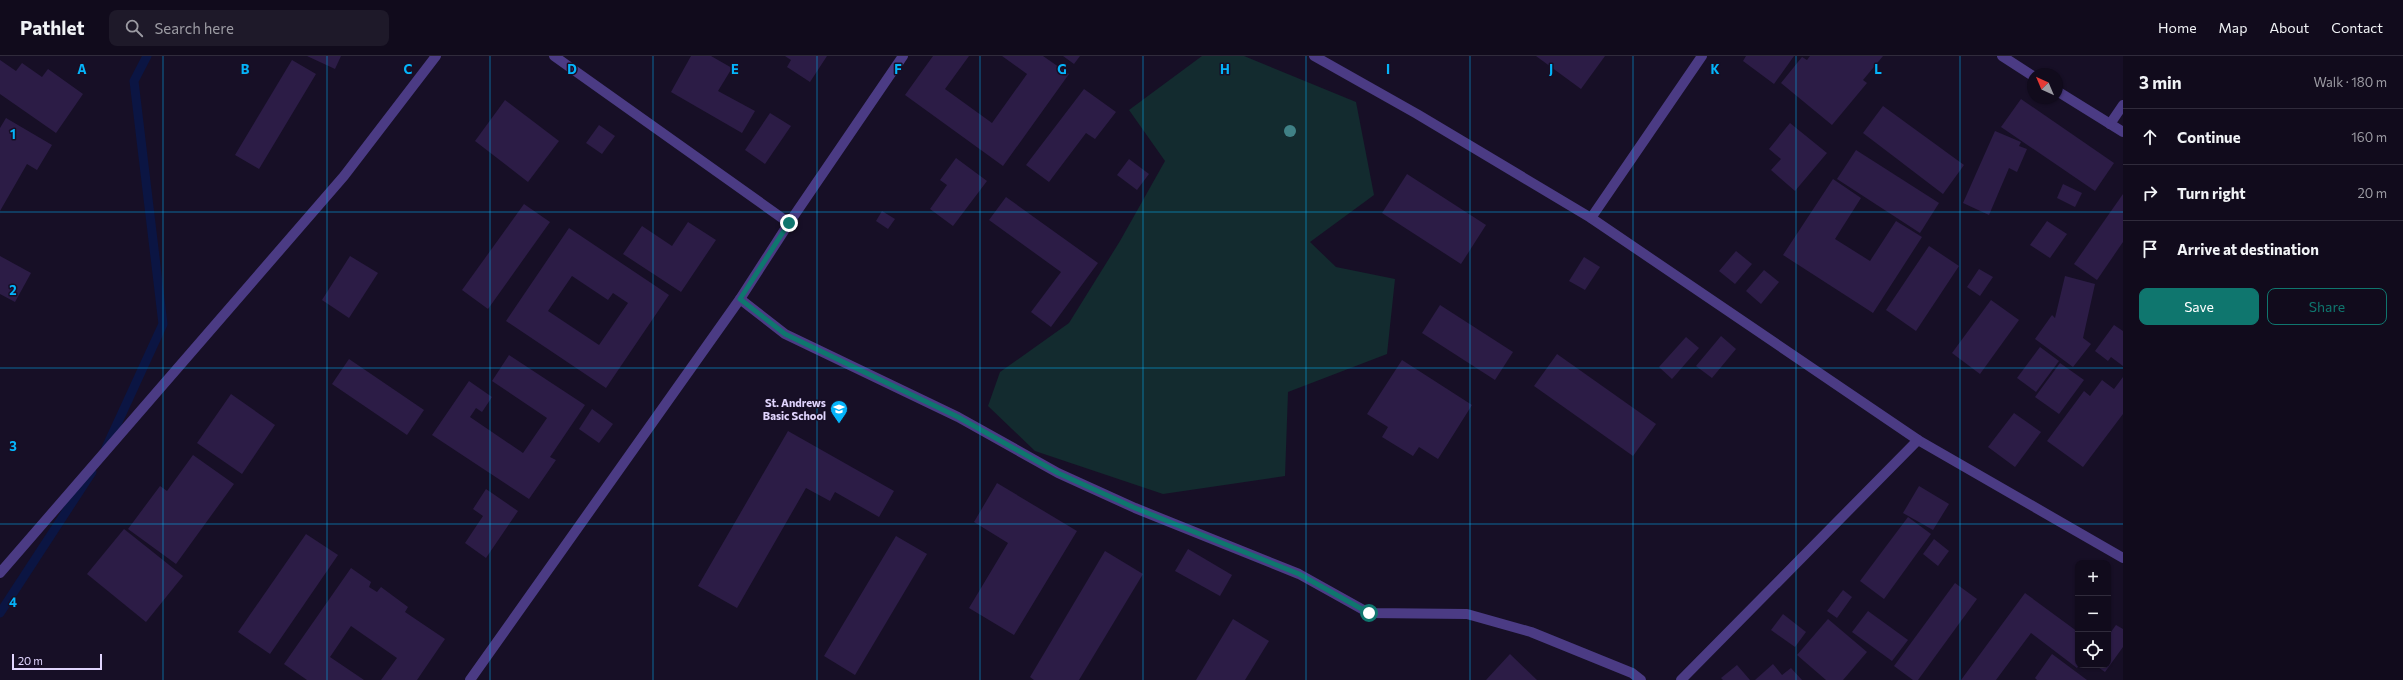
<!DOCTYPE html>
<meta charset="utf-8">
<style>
:root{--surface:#110b1c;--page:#1e1929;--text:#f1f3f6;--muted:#9c9ba3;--line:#302b3b;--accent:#0f766e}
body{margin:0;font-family:Commissioner,sans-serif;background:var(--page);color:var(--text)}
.controls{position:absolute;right:12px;bottom:12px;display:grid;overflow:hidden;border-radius:8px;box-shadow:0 1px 3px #0004}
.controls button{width:36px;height:36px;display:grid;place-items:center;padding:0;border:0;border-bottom:1px solid var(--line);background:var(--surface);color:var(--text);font:20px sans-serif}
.compass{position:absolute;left:2027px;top:12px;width:36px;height:36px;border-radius:50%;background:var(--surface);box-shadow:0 1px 3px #0004;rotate:316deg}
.scale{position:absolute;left:12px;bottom:10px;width:90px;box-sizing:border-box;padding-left:4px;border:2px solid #e1d5fe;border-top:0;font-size:11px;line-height:14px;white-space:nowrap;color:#e1d5fe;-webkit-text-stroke:3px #170f26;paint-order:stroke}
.stop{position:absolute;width:12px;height:12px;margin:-9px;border:3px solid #0f766e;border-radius:50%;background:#fff}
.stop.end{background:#0f766e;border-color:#fff;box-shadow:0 1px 4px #0008}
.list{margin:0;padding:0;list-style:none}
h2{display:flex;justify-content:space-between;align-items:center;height:52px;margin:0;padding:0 16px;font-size:17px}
h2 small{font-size:13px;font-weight:400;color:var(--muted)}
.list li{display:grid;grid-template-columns:26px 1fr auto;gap:12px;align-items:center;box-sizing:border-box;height:56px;padding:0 16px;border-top:1px solid var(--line)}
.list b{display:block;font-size:15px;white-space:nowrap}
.list em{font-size:13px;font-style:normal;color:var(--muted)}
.actions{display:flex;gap:8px;padding:12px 16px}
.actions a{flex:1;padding:9px 0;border:1px solid var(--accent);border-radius:8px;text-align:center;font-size:14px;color:var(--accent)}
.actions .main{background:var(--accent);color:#fff}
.icon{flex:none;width:22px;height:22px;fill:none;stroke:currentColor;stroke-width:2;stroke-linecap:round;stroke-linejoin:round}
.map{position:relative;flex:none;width:2123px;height:624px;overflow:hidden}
header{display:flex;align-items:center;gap:24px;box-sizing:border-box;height:56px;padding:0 20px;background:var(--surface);border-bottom:1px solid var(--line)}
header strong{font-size:19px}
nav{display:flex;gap:22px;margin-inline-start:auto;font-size:14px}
.search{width:280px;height:36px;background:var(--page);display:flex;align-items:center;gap:10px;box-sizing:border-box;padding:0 14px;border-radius:8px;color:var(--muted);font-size:15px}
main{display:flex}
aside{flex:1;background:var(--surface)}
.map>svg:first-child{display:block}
</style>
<header>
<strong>Pathlet</strong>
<div class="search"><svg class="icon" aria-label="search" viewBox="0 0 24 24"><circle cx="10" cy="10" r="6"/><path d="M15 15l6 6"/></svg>Search here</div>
<nav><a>Home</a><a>Map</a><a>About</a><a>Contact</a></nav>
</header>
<main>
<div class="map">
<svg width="2123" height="624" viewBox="0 0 2123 624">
<rect width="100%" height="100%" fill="#170f26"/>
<polygon fill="#132b2f" points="1202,0 1244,0 1356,46 1374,139 1310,186 1336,211 1395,223 1387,298 1288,336 1285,420 1163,438 1035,395 988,350 1000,316 1069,267 1120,185 1165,105 1129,54"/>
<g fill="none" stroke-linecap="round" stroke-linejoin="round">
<g stroke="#0b1543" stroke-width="9">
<polyline points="106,392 163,268 134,25 147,0"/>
<polyline points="0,557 92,416"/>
</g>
</g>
<g fill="#2c1c46" fill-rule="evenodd">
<polygon points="307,0 341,0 335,13"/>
<polygon points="691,0 711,0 732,12 718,35 755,55 742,77 671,36"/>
<polygon points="785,0 827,0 810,26 787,11 791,4"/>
<polygon points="933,0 969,0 945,33 992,67 1027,18 1002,0 1043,0 1069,18 1003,110 905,39"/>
<polygon points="1063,0 1080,0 1074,8"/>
<polygon points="1536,0 1605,0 1581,33"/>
<polygon points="1746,0 1794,0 1774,28 1743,5"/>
<polygon points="1810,0 1883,0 1863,24 1867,27 1832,69 1781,27 1802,1 1807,4"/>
<polygon points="0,4 16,15 22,7 42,21 48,13 83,38 56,77 0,38"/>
<polygon points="292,4 316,18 259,113 235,99"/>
<polygon points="1084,33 1116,56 1095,83 1086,77 1049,126 1026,109"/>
<polygon points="2021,43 2114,107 2095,135 2001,71"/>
<polygon points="505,44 559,85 528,126 475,85"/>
<polygon points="1883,50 1964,109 1943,138 1863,77"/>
<polygon points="770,57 791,70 765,108 745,94"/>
<polygon points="6,62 52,89 37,114 27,108 0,155 0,72"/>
<polygon points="1790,67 1827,97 1795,135 1771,114 1781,103 1769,93"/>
<polygon points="599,69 615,80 602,98 586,87"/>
<polygon points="1995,75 2021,86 2019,90 2027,93 2017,116 2009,112 1989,159 1963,147"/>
<polygon points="1856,94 1939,147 1920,177 1837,123"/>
<polygon points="956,102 987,125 953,170 930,153 947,129 940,124"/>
<polygon points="1129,103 1149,118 1137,134 1117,119"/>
<polygon points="1407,118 1486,169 1461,208 1382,157"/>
<polygon points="1833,123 1861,142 1835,183 1870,205 1896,165 1922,181 1873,257 1783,199"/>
<polygon points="2063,128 2082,137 2075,151 2057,142"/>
<polygon points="2123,138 2123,186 2097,224 2074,208"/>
<polygon points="1006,141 1098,207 1051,271 1031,256 1061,216 989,164"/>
<polygon points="524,148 550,166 488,253 462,234"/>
<polygon points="882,155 895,163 888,173 876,165"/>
<polygon points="2047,165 2067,178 2050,202 2030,189"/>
<polygon points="688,166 716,184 681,236 623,198 642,170 672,190"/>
<path d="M569,172l100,67 -63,93 -100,-67zM572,220l36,24 5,-7 15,10 -29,42 -51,-34z"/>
<polygon points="1929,190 1959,210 1916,275 1886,254"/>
<polygon points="1736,195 1752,208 1735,228 1719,215"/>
<polygon points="0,200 31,217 15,246 0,238"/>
<polygon points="350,200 378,217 349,262 322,244"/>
<polygon points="1584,201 1600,211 1585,234 1569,225"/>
<polygon points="1979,213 1993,221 1980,240 1967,231"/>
<polygon points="1764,214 1779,226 1761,248 1746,235"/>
<polygon points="2065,220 2095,228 2083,282 2091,288 2073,311 2035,283 2052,259 2055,262"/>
<polygon points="1991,244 2019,264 1980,318 1952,297"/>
<polygon points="1440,249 1513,296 1495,324 1422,277"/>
<polygon points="2114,269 2123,275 2123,310 2111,301 2108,305 2095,295"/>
<polygon points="1721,280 1736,293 1712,322 1696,310"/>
<polygon points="1686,281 1699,292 1672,323 1659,311"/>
<polygon points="2040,291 2059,305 2036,336 2017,322"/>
<polygon points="1557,298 1656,368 1633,400 1534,330"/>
<polygon points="509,299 585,349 550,401 556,404 529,443 432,379 469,325 492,341 482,356 476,352 470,361 523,397 547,362 492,325"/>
<polygon points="349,303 424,354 407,379 332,328"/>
<polygon points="1402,304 1472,349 1438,403 1419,391 1413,400 1382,381 1388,371 1367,358"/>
<polygon points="2060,307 2084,324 2059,358 2035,341"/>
<polygon points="2123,321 2123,358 2083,411 2047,385 2084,335 2090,340 2102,324 2114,333"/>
<polygon points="231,338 275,369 242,418 197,387"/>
<polygon points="592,353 613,368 599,387 579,373"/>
<polygon points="2014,357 2041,376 2015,411 1988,391"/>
<polygon points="788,375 894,435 879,461 835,436 830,445 806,432 737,552 698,530"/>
<polygon points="193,399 234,428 176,508 128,473 160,430 167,435"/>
<polygon points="997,427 1077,475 1014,579 969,552 1008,487 974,466"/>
<polygon points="1919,430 1949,448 1933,474 1903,457"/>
<polygon points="486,433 518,455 486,502 465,487 483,460 473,453"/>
<polygon points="1908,461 1931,478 1884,543 1860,525"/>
<polygon points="124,473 183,520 146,566 87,518"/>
<polygon points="306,478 338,499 270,598 238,576"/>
<polygon points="896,480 927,498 855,619 824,600"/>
<polygon points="1934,483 1949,495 1938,510 1923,498"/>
<polygon points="1188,493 1232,519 1220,540 1175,515"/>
<polygon points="1105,495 1143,518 1079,624 1034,624 1030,621"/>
<polygon points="351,512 371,526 369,531 377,536 381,531 408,551 405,556 445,583 417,624 381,624 397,602 351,570 330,601 364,624 307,624 284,608"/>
<polygon points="1955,527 1977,543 1918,624 1913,624 1894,610"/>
<polygon points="1843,534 1852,541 1837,562 1827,555"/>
<polygon points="2025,537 2078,576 2079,609 2077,612 2031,577 1996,624 1961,624"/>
<polygon points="1868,555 1908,584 1892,605 1852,576"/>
<polygon points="1783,558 1806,576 1795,591 1771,574"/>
<polygon points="1233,563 1269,585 1245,624 1196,624"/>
<polygon points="1828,563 1867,596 1843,624 1826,624 1797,599"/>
<polygon points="2116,569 2123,573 2123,591 2105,616 2095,609 2108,609 2108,580"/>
<polygon points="1510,598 1537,624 1486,624"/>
<polygon points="2052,598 2087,624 2037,624 2035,622"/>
<polygon points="1773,608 1782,619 1791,612 1802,624 1755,624"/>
<polygon points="1737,609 1750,624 1723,624 1721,622"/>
</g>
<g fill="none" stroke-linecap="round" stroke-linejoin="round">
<g stroke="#4b3b84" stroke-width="10">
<polyline points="554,0 789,167"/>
<polyline points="1314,0 1417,58 1591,162 1918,384 2123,502"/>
<polyline points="2002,0 2033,20"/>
<polyline points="2057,35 2123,76"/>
<polyline points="2110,68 2123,49"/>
<polyline points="1591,162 1702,0"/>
<polyline points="740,243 785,278 958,361 1058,417 1135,452 1299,518 1369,557 1467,558 1531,576 1632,617 1641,624"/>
<polyline points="0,517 344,120 436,0"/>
<polyline points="470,624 740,243 789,167 903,0"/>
<polyline points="1681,624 1918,384"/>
</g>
</g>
<circle fill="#408186" cx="1290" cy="75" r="6"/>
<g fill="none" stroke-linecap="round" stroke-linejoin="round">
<polyline stroke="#0f766e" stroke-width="5" points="789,167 740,243 785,278 958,361 1058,417 1135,452 1299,518 1369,557"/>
</g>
<path fill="none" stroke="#05b4fa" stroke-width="1" stroke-opacity="0.55" d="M163,0v624M327,0v624M490,0v624M653,0v624M817,0v624M980,0v624M1143,0v624M1306,0v624M1470,0v624M1633,0v624M1796,0v624M1960,0v624M0,156h2123M0,312h2123M0,468h2123"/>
<defs>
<symbol id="school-pin" viewBox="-11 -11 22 30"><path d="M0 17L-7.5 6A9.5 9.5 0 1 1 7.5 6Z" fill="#05b4fa" stroke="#170f26"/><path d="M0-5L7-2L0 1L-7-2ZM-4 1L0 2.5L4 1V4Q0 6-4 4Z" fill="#fff"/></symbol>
</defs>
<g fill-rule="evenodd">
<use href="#school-pin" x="829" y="343" width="20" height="27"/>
</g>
<g text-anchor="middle" stroke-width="3" stroke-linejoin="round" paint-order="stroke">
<g font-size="11" font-weight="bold" fill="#e1d5fe" stroke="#170f26" text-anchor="end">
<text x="826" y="351">St. Andrews<tspan x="826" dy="13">Basic School</tspan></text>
</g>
</g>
<g font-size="13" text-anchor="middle" font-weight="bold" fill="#05b4fa" stroke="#170f26" stroke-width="3" stroke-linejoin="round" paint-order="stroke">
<text x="82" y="18">A</text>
<text x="245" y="18">B</text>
<text x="408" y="18">C</text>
<text x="572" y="18">D</text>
<text x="735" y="18">E</text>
<text x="898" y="18">F</text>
<text x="1062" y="18">G</text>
<text x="1225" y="18">H</text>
<text x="1388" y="18">I</text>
<text x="1551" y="18">J</text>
<text x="1715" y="18">K</text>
<text x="1878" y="18">L</text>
<text x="13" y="83">1</text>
<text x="13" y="239">2</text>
<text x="13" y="395">3</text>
<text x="13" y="551">4</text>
</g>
</svg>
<div class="controls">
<button>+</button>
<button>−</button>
<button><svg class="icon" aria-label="locate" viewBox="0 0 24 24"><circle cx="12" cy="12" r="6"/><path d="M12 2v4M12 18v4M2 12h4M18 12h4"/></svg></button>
</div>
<svg class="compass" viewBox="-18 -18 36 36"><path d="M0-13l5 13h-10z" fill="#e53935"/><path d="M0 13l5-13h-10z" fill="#9c9ba3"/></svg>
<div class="scale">20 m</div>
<div class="stop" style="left:1369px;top:557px"></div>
<div class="stop end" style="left:789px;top:167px"></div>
</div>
<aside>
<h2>3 min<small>Walk · 180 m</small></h2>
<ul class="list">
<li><svg class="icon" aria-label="ahead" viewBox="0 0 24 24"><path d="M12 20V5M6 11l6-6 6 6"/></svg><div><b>Continue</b></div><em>160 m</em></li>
<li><svg class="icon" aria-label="right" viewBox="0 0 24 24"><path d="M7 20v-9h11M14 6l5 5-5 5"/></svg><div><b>Turn right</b></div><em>20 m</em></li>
<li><svg class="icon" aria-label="arrive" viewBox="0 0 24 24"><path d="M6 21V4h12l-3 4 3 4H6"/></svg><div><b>Arrive at destination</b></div></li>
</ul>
<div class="actions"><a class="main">Save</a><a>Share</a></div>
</aside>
</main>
